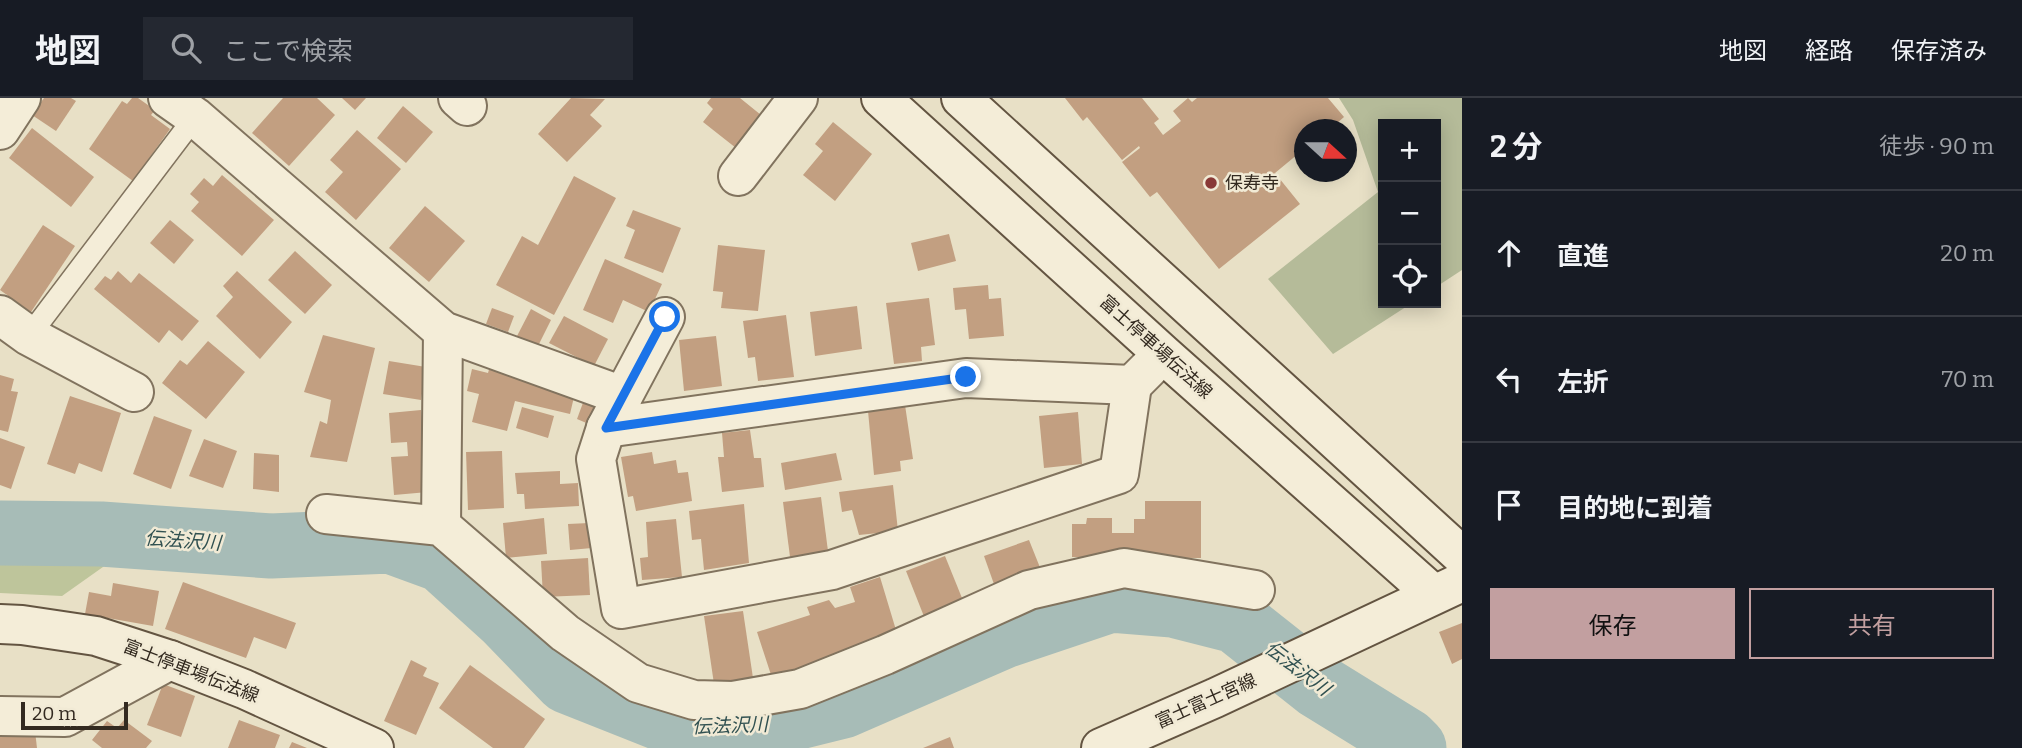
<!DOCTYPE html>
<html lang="ja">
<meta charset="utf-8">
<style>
:root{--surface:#171b24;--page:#242831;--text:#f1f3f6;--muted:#9ea1a6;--line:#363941;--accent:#c29fa0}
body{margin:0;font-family:Bitter,"Noto Sans JP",serif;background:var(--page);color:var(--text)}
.controls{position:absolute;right:21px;top:21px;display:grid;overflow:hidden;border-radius:0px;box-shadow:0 4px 18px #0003}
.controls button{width:63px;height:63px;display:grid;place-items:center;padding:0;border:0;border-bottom:2px solid var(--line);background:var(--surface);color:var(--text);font:35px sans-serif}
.compass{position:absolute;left:1294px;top:21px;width:63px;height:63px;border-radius:50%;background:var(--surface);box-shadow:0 4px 18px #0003;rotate:111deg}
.scale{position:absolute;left:21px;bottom:18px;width:107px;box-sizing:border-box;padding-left:7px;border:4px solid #332a20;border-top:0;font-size:19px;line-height:24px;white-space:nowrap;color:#332a20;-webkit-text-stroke:5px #f1ead5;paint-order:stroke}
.stop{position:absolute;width:21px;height:21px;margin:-16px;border:5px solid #1a73e8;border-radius:50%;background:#fff}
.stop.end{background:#1a73e8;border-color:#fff;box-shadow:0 2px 7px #0008}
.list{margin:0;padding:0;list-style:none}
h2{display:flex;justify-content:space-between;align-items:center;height:91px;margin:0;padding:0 28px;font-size:30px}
h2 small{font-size:23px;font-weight:400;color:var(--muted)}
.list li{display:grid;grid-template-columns:46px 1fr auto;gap:21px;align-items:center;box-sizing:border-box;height:126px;padding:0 28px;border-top:2px solid var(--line)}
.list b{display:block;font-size:26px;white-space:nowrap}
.list em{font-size:23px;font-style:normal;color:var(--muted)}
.actions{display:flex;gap:14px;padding:21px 28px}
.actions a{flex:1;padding:16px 0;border:2px solid var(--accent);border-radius:0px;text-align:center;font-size:24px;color:var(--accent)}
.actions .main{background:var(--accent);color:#111}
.icon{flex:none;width:38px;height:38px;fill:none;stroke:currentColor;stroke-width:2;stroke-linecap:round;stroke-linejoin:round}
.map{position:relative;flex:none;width:1462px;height:650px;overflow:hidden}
header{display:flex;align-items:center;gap:42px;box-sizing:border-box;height:98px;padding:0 35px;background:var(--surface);border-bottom:2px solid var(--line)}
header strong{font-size:33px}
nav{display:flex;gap:38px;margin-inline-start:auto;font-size:24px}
.search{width:490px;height:63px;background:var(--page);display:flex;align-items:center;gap:18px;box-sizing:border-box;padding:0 24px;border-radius:0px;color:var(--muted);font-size:26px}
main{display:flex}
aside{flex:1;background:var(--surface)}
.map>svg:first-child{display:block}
</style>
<header>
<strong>地図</strong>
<div class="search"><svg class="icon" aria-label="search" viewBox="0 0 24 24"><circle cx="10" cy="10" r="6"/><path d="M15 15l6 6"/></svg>ここで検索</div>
<nav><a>地図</a><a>経路</a><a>保存済み</a></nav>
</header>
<main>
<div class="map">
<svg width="1462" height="650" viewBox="0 0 1462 650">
<rect width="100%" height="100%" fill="#e8e0c6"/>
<polygon fill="#bec59b" points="0,410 38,413 138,410 139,462 110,464 62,498 0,495"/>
<polygon fill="#b5bb99" points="1339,0 1462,0 1462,172 1436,189 1436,26 1383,26 1383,205 1412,205 1333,256 1268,181 1378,94 1353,22"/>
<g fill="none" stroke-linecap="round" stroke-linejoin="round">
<polyline stroke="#a7bcb7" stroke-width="65" points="0,435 101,436 271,448 390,443 442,462 506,520 567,583 688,631 774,625 843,608 1004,538 1111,502 1173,507 1236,523 1318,588 1407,643 1414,650"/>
</g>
<g fill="#c29f81">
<polygon points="44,0 71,0 76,3 56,33 32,17"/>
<polygon points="132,0 138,0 155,12 151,17 170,31 133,83 89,51 122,3 127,6"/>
<polygon points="283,0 317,0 335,17 289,68 252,35"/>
<polygon points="342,0 366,0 355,12"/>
<polygon points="571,0 605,1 590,17 602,28 567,64 538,36"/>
<polygon points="711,0 740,0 761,17 736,50 703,24 713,11 707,5"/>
<polygon points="1065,0 1142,0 1159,21 1154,25 1163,37 1181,23 1173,13 1188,0 1192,4 1197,0 1328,0 1344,19 1329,32 1304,32 1304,51 1275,75 1300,106 1219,171 1157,94 1150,99 1122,64 1140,50 1139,48 1122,62 1087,19 1083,23"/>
<polygon points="403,8 433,34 406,65 377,40"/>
<polygon points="833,24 872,56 835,103 803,77 823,53 815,46"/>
<polygon points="32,30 94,79 71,109 9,60"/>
<polygon points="357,32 401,71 356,122 325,94 343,74 330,62"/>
<polygon points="222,77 274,122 242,158 191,113 199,104 190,96 204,80 213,88"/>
<polygon points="574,78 616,100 554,217 496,187 522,138 538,147"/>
<polygon points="425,108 465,143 429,184 389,150"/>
<polygon points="633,112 681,130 663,175 624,160 635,132 626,128"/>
<polygon points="170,122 194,142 174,166 150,145"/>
<polygon points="43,127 75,148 31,214 0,192"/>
<polygon points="949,136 956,163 918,173 911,145"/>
<polygon points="718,147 765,152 758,213 721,210 723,194 713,193"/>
<polygon points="295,153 332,187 305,216 268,182"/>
<polygon points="605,161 662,186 649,214 623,202 613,225 583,212"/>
<polygon points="118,173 131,185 139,175 199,223 182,243 169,232 159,245 94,191 105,178 111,182"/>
<polygon points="237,173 292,224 260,261 216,218 233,199 223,188"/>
<polygon points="988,187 989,201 1001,200 1004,238 969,241 966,211 955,212 953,190"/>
<polygon points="929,200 935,247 921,249 922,263 894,266 886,205"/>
<polygon points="857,208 862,251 815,258 810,214"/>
<polygon points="492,210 514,218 508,234 486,226"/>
<polygon points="531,211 551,222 537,250 516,240"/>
<polygon points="786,217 794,279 758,283 755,259 748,260 743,223"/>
<polygon points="564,218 608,241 594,268 549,245"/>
<polygon points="323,237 375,250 347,364 310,359 320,323 327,326 331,302 304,294"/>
<polygon points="716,238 722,288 684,293 679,242"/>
<polygon points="208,243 245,274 206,321 162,285 180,262 187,267"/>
<polygon points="389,263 426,269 421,302 383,296"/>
<polygon points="491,264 577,286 570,316 515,303 507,333 472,324 479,296 467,293 472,271 488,275"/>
<polygon points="0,277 14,281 11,293 18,294 8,334 0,332"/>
<polygon points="70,298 121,315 102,374 79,365 75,376 47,366"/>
<polygon points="584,302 598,308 591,327 577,321"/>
<polygon points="905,307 913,361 900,363 901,373 874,377 868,313"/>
<polygon points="522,309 554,318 548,340 516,330"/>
<polygon points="421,312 428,394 394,397 391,359 408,358 407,344 391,345 389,315"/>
<polygon points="1078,314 1082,366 1044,370 1039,318"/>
<polygon points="154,318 192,332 171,391 133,376"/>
<polygon points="750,332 754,360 761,360 764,389 722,394 718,359 724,359 722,335"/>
<polygon points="0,340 25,349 11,391 0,387"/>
<polygon points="204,341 237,353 223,390 189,378"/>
<polygon points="502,353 504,410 468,412 466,354"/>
<polygon points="652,354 654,366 676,362 678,375 688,374 692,403 636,413 633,398 628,399 621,359"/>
<polygon points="254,355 279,357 279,394 253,391"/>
<polygon points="836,355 842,382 785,392 781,365"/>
<polygon points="560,373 560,386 578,385 579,408 525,411 524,396 517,396 515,375"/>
<polygon points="893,387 898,433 859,437 852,412 842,414 839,394"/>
<polygon points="821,399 828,453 790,459 783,404"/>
<polygon points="1145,403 1201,403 1201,460 1072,459 1072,426 1086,426 1087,420 1112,420 1112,435 1134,435 1134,421 1145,421"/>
<polygon points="744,406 749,465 704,472 701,441 692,442 689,413"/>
<polygon points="544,420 547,456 506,460 503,425"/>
<polygon points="676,421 682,479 642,482 640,460 648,459 646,424"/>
<polygon points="589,425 592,450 570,452 568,426"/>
<polygon points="1029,442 1041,472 995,489 984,458"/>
<polygon points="945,458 964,505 925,521 906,473"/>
<polygon points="588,460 590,497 543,499 541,463"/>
<polygon points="880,479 899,542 773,583 757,534 810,517 807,509 829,502 835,510 855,504 850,489"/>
<polygon points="183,484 296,525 286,551 254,539 246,560 165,531"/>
<polygon points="113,485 159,493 153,528 85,516 89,494 111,498"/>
<polygon points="743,513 753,580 714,586 704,518"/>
<polygon points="1462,525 1462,561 1452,566 1439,534"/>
<polygon points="411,562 427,570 423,578 439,585 416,637 384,623"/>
<polygon points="470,567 545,621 524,650 493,650 439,610"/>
<polygon points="163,586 195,598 181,639 147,627"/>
<polygon points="124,622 152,643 146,650 102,650 92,642 107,623 117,630"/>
<polygon points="239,622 280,637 275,650 228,650"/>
<polygon points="35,633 37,650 0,650 0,635"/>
<polygon points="950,639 954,650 923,650"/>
<polygon points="292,644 307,650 289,650"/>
</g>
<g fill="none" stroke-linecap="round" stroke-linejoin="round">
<defs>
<polyline id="lane" points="29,238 195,19"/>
<g id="street">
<polyline points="168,0 195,19 443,233 623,298"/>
<polyline points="458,0 467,8"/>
<polyline points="0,32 21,0"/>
<polyline points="738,78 798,0"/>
<polyline points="0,217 29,238 134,294"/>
<polyline points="665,219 606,330 596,361 621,511 832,472 1119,376 1132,287"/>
<polyline points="606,330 966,280 1132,287 1149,270"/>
<polyline points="326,416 441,428 565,535 638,585 694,602 733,603 800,591 885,557 1029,492 1124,470 1255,492"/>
<polyline points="441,428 443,233"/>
<polyline points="0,618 65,619 170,562"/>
</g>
<g id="secondary">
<polyline points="881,0 1163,256 1433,496"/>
<polyline points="961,0 1462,458"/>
<polyline points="0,526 22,527 96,538 170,562 244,591 374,650"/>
<polyline points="1101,650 1215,600 1462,484"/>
</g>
</defs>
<use href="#lane" stroke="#81735e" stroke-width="24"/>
<use href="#street" stroke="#81735e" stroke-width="42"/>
<use href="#secondary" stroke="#635441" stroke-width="42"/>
<use href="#lane" stroke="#f4edd8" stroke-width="21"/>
<use href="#street" stroke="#f4edd8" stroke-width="38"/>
<use href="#secondary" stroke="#f4edd8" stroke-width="38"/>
</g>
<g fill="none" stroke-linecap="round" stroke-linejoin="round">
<polyline stroke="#1a73e8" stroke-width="9" points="665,219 606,330 966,279"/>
</g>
<circle fill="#893936" stroke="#f1ead5" stroke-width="2.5" cx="1211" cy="85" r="7"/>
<g text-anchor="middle" stroke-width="5" stroke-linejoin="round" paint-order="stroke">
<g font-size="18" fill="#332a20" stroke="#f1ead5" text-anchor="start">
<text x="1225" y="91">保寿寺</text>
</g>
<g font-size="18" fill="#332a20" stroke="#f1ead5">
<text transform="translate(1156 249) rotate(42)" y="6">富士停車場伝法線</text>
<text transform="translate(191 573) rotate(21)" y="6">富士停車場伝法線</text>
<text transform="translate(1206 603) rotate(-24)" y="6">富士富士宮線</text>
</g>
<g font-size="19" font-style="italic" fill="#315151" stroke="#f1ead5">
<text transform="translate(183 442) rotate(4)" y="7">伝法沢川</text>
<text transform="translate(1298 570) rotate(37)" y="7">伝法沢川</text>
<text transform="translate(730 627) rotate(-2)" y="7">伝法沢川</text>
</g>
</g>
</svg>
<div class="controls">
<button>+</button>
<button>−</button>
<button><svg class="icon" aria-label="locate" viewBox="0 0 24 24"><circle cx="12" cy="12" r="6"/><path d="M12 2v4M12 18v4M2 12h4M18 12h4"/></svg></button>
</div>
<svg class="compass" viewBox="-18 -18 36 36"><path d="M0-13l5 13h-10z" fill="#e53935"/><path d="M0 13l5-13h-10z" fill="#9ea1a6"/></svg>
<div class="scale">20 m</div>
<div class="stop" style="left:665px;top:219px"></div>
<div class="stop end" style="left:966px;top:279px"></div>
</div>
<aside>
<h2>2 分<small>徒歩 · 90 m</small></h2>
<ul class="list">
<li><svg class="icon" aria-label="ahead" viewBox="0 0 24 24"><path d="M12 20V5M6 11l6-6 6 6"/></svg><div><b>直進</b></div><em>20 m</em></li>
<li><svg class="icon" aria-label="left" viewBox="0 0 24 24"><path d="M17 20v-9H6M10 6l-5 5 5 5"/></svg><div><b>左折</b></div><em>70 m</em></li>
<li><svg class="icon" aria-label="arrive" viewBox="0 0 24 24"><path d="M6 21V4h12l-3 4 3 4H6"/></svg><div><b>目的地に到着</b></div></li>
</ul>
<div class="actions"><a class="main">保存</a><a>共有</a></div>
</aside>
</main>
